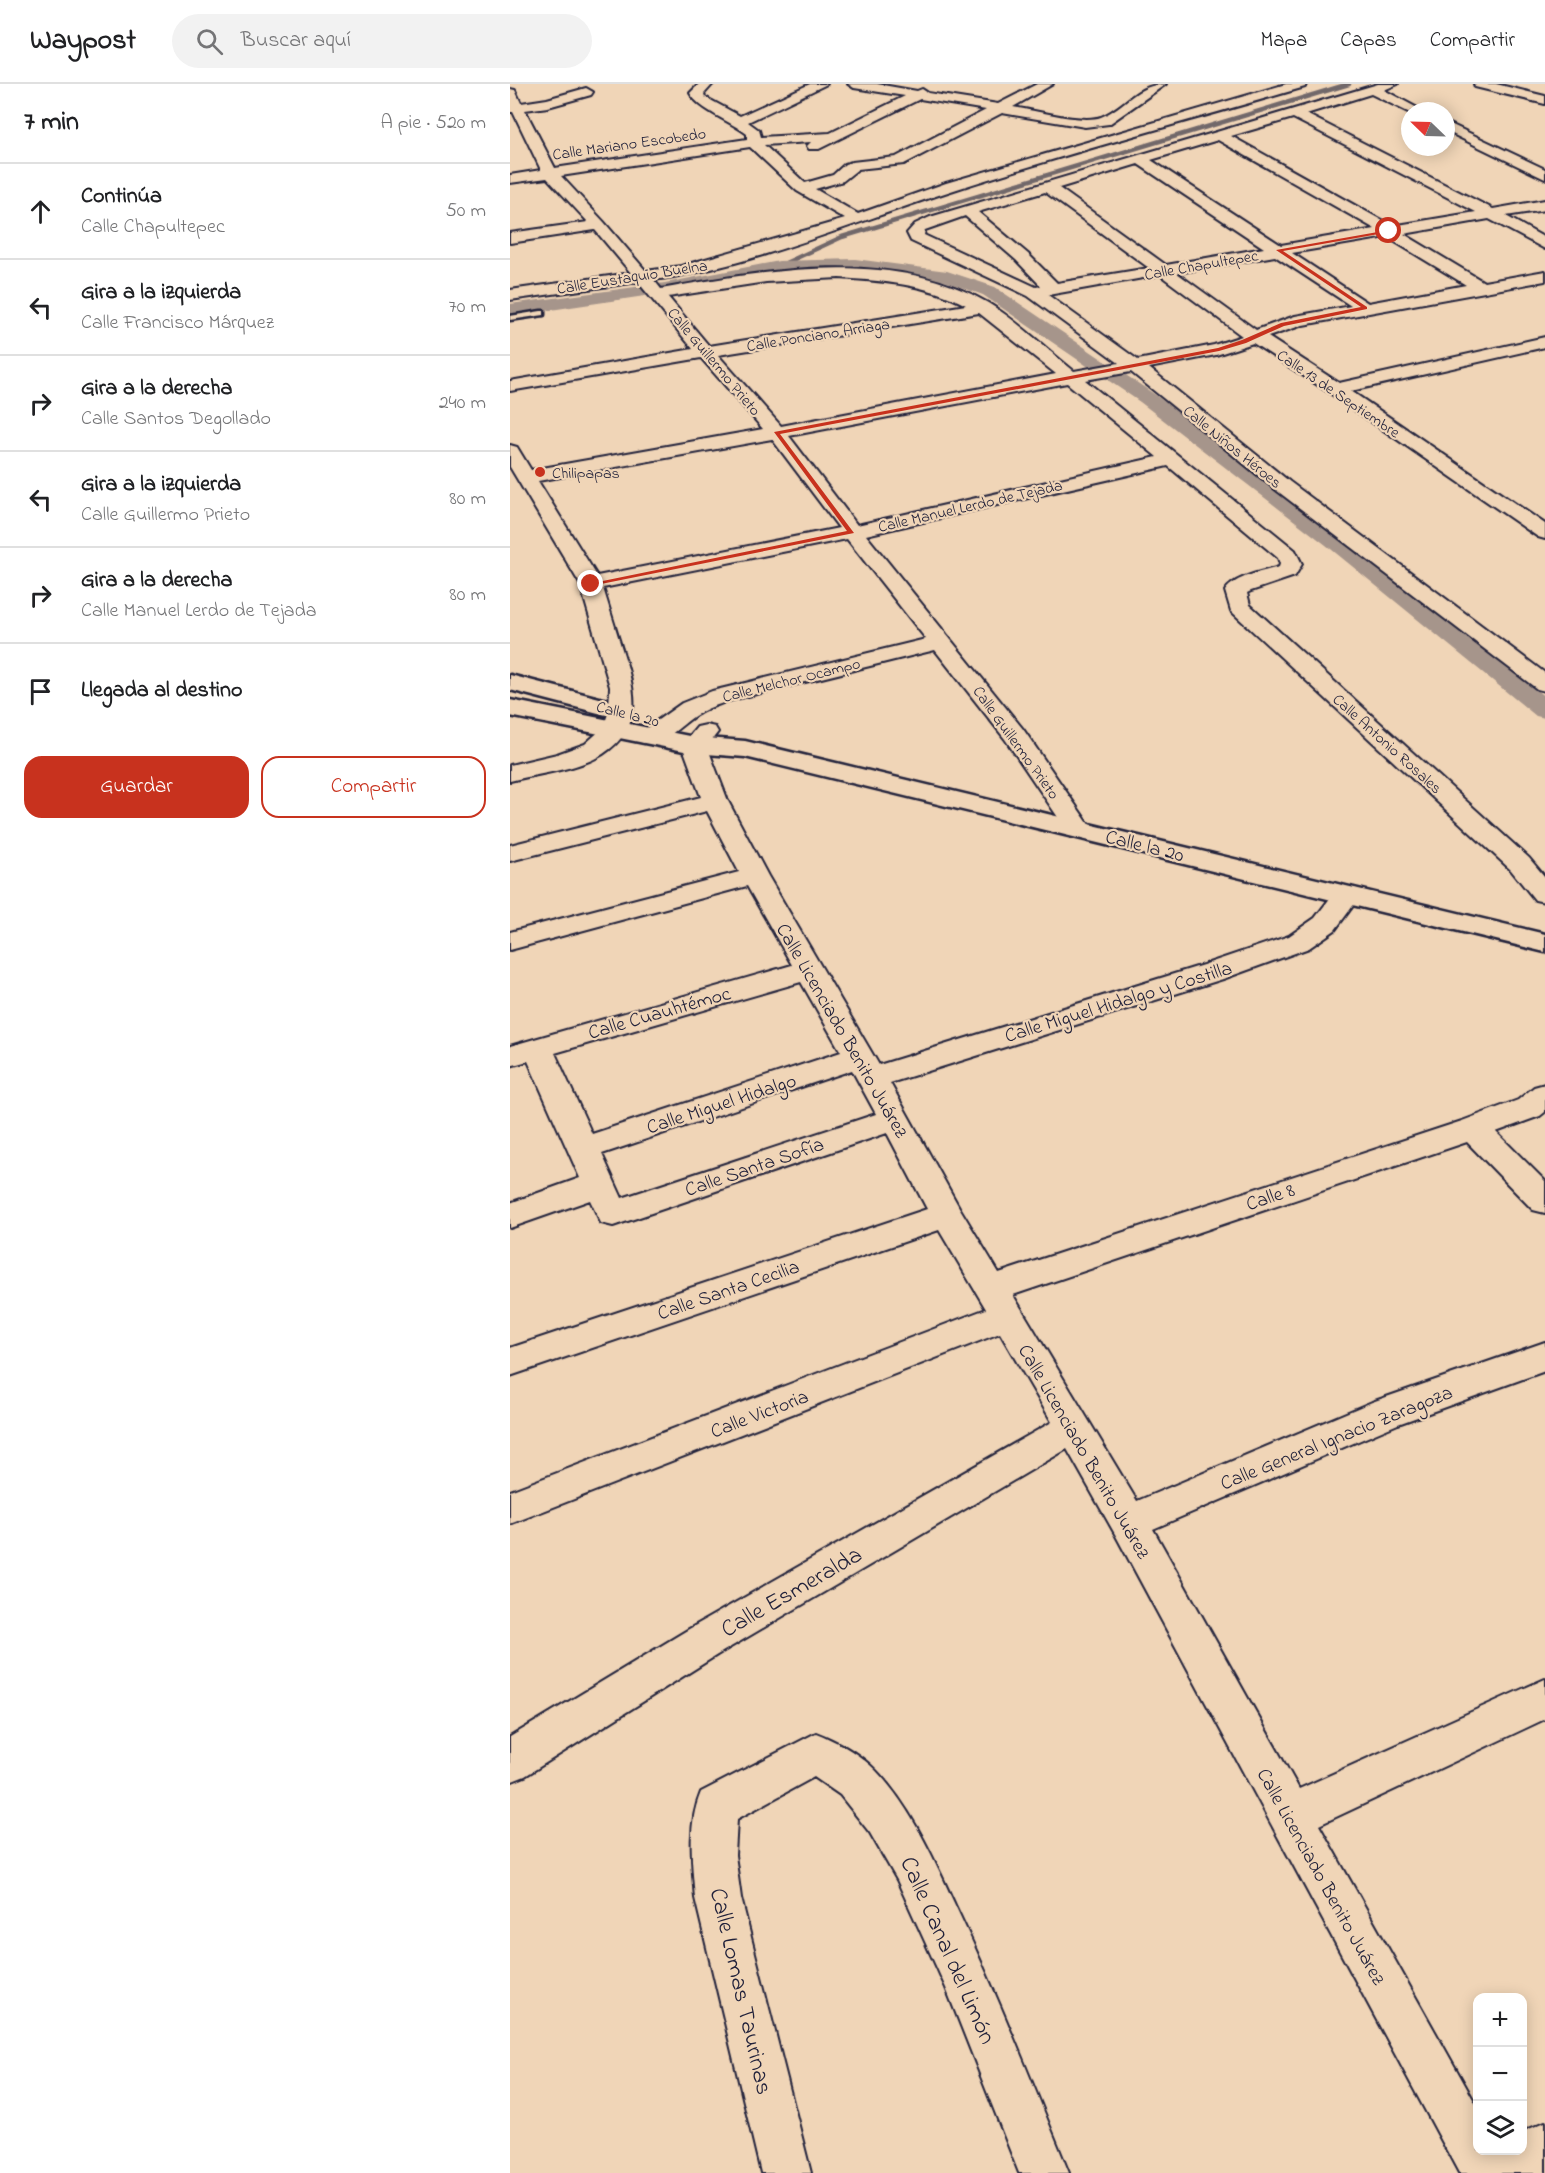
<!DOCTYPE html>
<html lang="es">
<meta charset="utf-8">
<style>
:root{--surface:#fff;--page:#f2f2f2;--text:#202124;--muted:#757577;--line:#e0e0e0;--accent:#c8321e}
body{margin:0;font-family:"Indie Flower",sans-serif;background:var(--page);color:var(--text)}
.controls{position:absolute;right:18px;bottom:18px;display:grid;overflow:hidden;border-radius:12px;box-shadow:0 3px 15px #0003}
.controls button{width:54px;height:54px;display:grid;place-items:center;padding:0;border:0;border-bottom:2px solid var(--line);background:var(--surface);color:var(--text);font:30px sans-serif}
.compass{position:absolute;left:891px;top:18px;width:54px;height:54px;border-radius:50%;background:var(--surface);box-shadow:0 3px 15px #0003;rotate:293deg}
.stop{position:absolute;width:18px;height:18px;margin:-14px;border:4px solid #c8321e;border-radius:50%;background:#fff}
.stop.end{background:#c8321e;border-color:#fff;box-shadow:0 2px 6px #0008}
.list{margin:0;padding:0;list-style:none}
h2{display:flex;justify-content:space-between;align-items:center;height:78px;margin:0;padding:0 24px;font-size:26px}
h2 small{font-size:20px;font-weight:400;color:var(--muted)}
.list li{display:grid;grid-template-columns:39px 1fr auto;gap:18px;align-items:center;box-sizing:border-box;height:96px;padding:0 24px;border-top:2px solid var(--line)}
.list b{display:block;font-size:22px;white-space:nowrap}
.list p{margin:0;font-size:20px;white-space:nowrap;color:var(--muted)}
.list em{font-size:20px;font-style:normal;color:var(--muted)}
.actions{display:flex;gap:12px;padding:18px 24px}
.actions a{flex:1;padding:14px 0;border:2px solid var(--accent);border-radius:18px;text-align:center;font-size:21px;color:var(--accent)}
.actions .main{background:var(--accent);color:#fff}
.icon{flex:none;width:33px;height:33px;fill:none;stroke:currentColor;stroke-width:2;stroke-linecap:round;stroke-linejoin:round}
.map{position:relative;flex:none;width:1035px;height:2089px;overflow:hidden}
header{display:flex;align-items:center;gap:36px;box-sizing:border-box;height:84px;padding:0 30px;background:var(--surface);border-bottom:2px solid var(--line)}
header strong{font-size:28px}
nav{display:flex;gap:33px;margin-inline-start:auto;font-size:21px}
.search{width:420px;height:54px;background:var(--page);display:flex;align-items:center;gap:15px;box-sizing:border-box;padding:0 21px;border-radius:33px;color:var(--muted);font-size:22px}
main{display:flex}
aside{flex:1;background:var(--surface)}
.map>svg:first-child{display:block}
</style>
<header>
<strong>Waypost</strong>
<div class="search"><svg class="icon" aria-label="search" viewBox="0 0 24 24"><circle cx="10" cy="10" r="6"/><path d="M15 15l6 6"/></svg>Buscar aquí</div>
<nav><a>Mapa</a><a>Capas</a><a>Compartir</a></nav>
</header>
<main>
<aside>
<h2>7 min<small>A pie · 520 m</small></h2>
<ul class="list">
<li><svg class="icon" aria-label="ahead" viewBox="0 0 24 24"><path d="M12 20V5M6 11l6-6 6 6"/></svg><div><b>Continúa</b><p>Calle Chapultepec</p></div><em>50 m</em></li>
<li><svg class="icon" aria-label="left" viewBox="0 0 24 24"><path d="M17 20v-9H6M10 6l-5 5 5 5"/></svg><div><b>Gira a la izquierda</b><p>Calle Francisco Márquez</p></div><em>70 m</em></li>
<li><svg class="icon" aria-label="right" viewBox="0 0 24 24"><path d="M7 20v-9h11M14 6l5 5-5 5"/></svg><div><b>Gira a la derecha</b><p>Calle Santos Degollado</p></div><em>240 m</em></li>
<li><svg class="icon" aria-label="left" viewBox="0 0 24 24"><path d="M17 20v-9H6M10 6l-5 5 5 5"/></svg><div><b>Gira a la izquierda</b><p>Calle Guillermo Prieto</p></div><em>80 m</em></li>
<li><svg class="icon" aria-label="right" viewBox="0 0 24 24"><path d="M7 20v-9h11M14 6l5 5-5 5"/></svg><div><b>Gira a la derecha</b><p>Calle Manuel Lerdo de Tejada</p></div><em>80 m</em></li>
<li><svg class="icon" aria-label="arrive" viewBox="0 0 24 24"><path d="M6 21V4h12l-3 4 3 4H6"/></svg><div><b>Llegada al destino</b></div></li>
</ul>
<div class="actions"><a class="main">Guardar</a><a>Compartir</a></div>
</aside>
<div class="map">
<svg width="1035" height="2089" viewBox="0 0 1035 2089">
<rect width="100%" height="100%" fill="#f0d5b7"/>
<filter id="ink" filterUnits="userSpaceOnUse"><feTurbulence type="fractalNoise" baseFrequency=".0167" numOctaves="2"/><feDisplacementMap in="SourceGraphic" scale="12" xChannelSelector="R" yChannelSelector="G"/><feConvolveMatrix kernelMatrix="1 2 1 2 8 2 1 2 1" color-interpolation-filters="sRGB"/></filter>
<g filter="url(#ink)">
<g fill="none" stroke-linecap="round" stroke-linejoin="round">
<polyline stroke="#71676b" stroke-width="4.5" points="269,182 332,153 839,0"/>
<polygon fill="#a6958b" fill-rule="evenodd" points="345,175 437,187 485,203 644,310 832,451 1035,613 1035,634 1026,632 816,461 630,318 473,211 434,197 345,185 269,187 155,209 0,232 0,220 155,199 269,177"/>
<defs>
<polygon id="service" points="31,227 34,227 34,231 0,236 0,232"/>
<g id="minor">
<path d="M189,0h14l-9,10 1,3 35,19 70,-32h17l-79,38 11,8 2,7 69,-4 75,-37 -51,-8 -6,-4h29l40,7 5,-2 6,4 70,11 39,-20h16l-40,23c21,3 69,17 88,10 25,-10 35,-33 65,-33l-57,40 -24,3 -83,-14 -98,51 -46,5 -15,12 -28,8 43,25 88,-31 340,-99h20l-1,3c-116,34 -233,65 -348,102 -100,32 -199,76 -303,91l7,9c101,-18 234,-42 327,14 30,18 58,46 86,68l45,-8 -91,-67 -117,-55 -4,-8 8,-9 15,-7 448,-133h20l-14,6 39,21h-13v2l-39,-19 -65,20 187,95 52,-9v10l-39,6 39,22v11l-56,-30 -85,15 80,48 61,-11v10l-242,44 -35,12 71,46 206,-46v10l-194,44 194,133v15l-7,-2 -208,-144 -77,-50 -37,12 -67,13 141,114 255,191v18l-8,-2 -261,-199 -145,-118 -46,8 210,170 7,14 -7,12 -44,15 -4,2 3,12 279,253 16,19v25l-10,-2 -24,-30 -280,-259 -6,-20c10,-15 37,-19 54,-24l1,-3 -2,-6 -110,-92 -302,69 157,194 69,100 -4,6 -9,2 -9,-2 -65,-96 -70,-89 -207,51c-10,4 -21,7 -30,13 -18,10 -34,34 -57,28l-3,-5 3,-5 41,-29 30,-12 214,-52 -79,-100 -244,49c6,19 12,39 18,58 13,41 26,79 -18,108 -23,15 -66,20 -93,27v-16l47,-11 28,-10 18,-16 6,-17 1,-24 -30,-103 -70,-117v-22l7,2 14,23 232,-41 -62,-71 -191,33v-10l183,-32 -55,-67 -128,18v-10l121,-17 -36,-43 -85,13v-10l78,-11 -41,-44 -37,5v-8l31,-5 -28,-58h-3v-23l5,1 6,13 26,-4 39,-11 7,4 -2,3 -43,12 -23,3 30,58 192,-29v-5c-15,-12 -48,-24 -57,-41zM410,15l66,11 -90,47 -44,5 -7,2 -12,11 -28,8 -41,-38 47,-3 -4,4 2,3h10zM783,34l183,94 -84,14 -161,-90zM708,56l157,89 -94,16 -130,-85zM240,63l47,44 48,28 -164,47 -35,5 -42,-49 -43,-46zM628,80l126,84 -98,17 -107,-77zM535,108l104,76 -92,15 -29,-29 -50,-42zM455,132l51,44 25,26 -5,1 -112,-52 1,-5zM877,153l79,48 -98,18 -76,-50zM765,172l76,50 -56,10 -39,14 -79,-57zM650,191l82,61 -28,9 -76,15 -90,-65zM329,194c44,3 88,6 127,27l-257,41 -41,-49 98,-15zM469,229l77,61 -275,52 -63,-71zM557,299l90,74 -300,68 -68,-89zM262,355l67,89 -242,48 -59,-95z"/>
<polygon points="964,0 986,0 1035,12 1035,20 965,3"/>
<polygon points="936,38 1035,85 1035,95 936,47"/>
<path d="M196,641l9,2 3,5 -11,14 21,55 40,75 111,189 324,-100 86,-29 26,-18 22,-29 10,-2 10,2 4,6 -26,35 -26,18 -86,31 -333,104 69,124 40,66 463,-152 56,-21 16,-13 11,-3v28l-5,4 -44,16 49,49v32l-12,-3 -66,-68 -454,153 124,206 235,-99 173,-60v29l-147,53 -245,105 146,260 246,-110v40l-226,106 159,283v42h44v-18l23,-10v51h-86l-344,-639 -48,-85 -350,206 -192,121 -15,6v-45l179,-108 363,-207 -52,-89 -490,191v-33l476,-182 -47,-79 -429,146v-28l417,-139 -40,-76 -274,93 -12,-3 -11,-23 -80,28v-25l70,-25 -52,-117 -18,5v-20l282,-81 -45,-79 -237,64v-18l229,-60 -32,-61 -197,50v-16l191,-48 -19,-52 15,-18zM291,898l40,70 -249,82 -37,-81zM342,986l24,44 -254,84 -20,-44z"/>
<path d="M306,1649c18,7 40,19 54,32 38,35 64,94 85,140 42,88 77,178 114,268h-50l-73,-185 -49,-108 -27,-47 -30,-38 -26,-18 -77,42 -2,36 6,43 70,275h-50l-66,-275c-3,-35 -8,-73 6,-106z"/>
</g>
<g id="tertiary">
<polygon points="0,591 105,618 109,623 105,628 96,631 0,606"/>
<polygon points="0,616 184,653 235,657 1035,850 1035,868 235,673 184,669 0,632"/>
</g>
</defs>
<use href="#service" stroke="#22223b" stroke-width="5"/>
<use href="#minor" stroke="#22223b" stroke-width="4"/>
<use href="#tertiary" stroke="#22223b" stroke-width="5"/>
<use href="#service" fill="#f0d5b7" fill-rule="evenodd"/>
<use href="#minor" fill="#f0d5b7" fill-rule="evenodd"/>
<use href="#tertiary" fill="#f0d5b7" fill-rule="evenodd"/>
</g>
</g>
<polygon fill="#c8321e" points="879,146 880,148 773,167 857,223 857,225 774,242 736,259 709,267 270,350 344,449 81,502 78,500 337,447 264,348 708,264 732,256 771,239 851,223 766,166"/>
<circle fill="#c8321e" stroke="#f0d5b7" stroke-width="2" cx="30" cy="388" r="6"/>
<g text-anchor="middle" stroke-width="4.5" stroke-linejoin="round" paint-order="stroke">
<g font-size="16" fill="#22223b" stroke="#f0d5b7">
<text transform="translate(119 59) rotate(-8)" y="6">Calle Mariano Escobedo</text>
<text transform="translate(691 180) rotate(-10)" y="6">Calle Chapultepec</text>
<text transform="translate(122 192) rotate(-9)" y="6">Calle Eustaquio Buelna</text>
<text transform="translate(308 250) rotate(-9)" y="6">Calle Ponciano Arriaga</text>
<text transform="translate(205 277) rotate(50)" y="6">Calle Guillermo Prieto</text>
<text transform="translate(829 309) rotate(34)" y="6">Calle 13 de Septiembre</text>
<text transform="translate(723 362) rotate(39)" y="6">Calle Niños Héroes</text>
<text transform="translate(460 421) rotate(-13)" y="6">Calle Manuel Lerdo de Tejada</text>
<text transform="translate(281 595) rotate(-14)" y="6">Calle Melchor Ocampo</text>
<text transform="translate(118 629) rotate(14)" y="6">Calle la 20</text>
<text transform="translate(507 658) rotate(54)" y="6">Calle Guillermo Prieto</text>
<text transform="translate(878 659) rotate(42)" y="6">Calle Antonio Rosales</text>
</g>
<g font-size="16" fill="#22223b" stroke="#f0d5b7" text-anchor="start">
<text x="42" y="394">Chilipapas</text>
</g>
<g font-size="20" fill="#22223b" stroke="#f0d5b7">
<text transform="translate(635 761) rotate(14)" y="7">Calle la 20</text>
<text transform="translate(608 917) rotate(-17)" y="7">Calle Miguel Hidalgo y Costilla</text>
<text transform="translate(149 928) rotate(-16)" y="7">Calle Cuauhtémoc</text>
<text transform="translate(333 946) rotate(60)" y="7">Calle Licenciado Benito Juárez</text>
<text transform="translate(211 1019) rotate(-18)" y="7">Calle Miguel Hidalgo</text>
<text transform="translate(244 1082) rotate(-19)" y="7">Calle Santa Sofía</text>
<text transform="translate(760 1112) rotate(-18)" y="7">Calle 8</text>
<text transform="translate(218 1205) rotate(-19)" y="7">Calle Santa Cecilia</text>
<text transform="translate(249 1329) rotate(-21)" y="7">Calle Victoria</text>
<text transform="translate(826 1353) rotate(-22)" y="7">Calle General Ignacio Zaragoza</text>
<text transform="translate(575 1367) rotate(60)" y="7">Calle Licenciado Benito Juárez</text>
<text transform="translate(812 1792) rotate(61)" y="7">Calle Licenciado Benito Juárez</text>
</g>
<g font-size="24" fill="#22223b" stroke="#f0d5b7">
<text transform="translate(281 1507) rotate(-30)" y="8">Calle Esmeralda</text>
<text transform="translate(439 1866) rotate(66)" y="8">Calle Canal del Limón</text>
<text transform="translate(232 1907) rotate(77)" y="8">Calle Lomas Taurinas</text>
</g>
</g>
</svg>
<div class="controls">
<button>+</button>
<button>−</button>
<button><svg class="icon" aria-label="layers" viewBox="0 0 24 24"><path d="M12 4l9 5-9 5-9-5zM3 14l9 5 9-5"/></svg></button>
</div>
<svg class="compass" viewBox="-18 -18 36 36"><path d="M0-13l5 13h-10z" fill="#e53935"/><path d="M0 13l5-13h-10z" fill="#757577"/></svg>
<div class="stop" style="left:879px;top:147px"></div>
<div class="stop end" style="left:81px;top:500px"></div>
</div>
</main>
